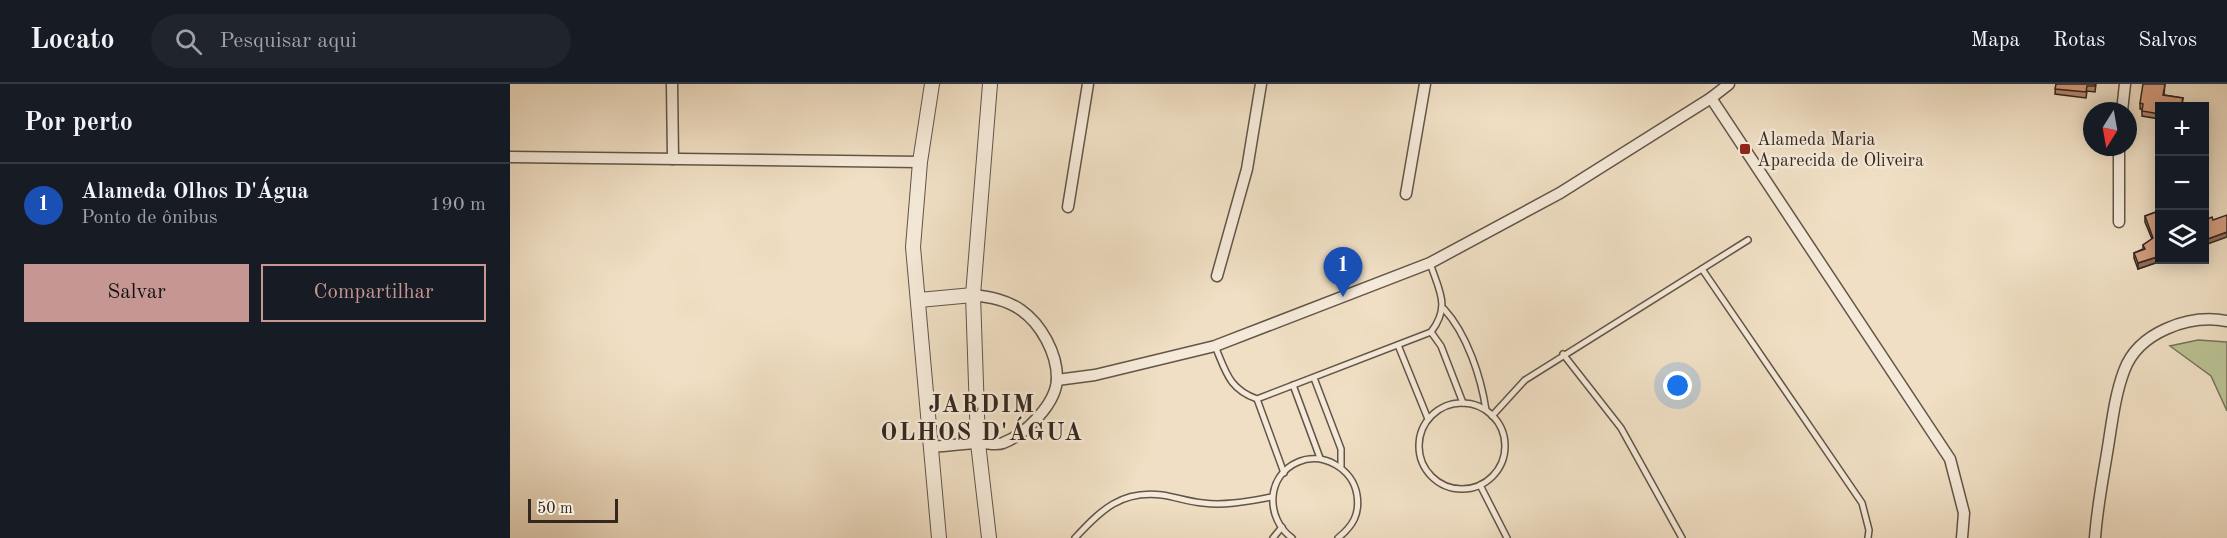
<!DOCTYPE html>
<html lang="pt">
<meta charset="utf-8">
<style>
:root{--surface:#171b24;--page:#20242c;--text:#f1f3f6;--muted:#9ea1a6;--line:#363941;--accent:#c59692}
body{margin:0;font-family:"Old Standard TT",serif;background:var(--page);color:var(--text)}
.controls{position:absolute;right:18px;top:18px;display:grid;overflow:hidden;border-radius:0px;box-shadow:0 3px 15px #0003}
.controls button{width:54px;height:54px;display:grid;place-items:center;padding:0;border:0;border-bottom:2px solid var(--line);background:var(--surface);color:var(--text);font:30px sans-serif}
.compass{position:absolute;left:1573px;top:18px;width:54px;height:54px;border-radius:50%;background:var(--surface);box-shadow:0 3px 15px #0003;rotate:191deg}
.scale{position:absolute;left:18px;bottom:15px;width:90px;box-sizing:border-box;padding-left:6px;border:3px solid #332720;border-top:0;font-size:16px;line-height:21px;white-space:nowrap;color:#332720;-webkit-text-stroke:4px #f5ead9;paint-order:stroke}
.you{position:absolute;left:1168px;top:302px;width:21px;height:21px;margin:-15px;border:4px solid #fff;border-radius:50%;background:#1a73e8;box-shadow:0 0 0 9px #1a73e833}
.badge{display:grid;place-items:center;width:39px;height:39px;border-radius:50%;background:var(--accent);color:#fff;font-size:20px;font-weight:700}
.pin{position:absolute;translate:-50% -50px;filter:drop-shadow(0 2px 3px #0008)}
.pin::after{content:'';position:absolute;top:32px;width:21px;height:18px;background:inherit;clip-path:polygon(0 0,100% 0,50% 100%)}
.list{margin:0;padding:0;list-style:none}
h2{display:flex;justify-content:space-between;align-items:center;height:78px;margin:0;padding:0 24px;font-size:26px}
h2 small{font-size:20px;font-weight:400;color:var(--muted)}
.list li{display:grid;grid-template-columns:39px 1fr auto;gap:18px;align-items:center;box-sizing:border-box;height:84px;padding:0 24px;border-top:2px solid var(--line)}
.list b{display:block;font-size:22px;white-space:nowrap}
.list p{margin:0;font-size:20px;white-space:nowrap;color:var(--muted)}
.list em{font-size:20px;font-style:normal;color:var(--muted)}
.actions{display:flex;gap:12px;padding:18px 24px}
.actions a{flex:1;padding:14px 0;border:2px solid var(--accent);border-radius:0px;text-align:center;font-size:21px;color:var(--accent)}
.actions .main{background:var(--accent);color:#111}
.icon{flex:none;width:33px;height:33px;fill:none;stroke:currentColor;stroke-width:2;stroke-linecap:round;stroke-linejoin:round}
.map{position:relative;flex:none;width:1717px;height:454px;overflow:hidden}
header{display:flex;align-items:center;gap:36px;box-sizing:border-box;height:84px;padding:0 30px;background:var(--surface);border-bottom:2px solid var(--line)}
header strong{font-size:28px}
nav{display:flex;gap:33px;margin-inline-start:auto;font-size:21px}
.search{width:420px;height:54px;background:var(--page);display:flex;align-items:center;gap:15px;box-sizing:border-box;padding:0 21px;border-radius:33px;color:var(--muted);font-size:22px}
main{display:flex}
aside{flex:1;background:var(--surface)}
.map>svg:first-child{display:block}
</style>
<header>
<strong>Locato</strong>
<div class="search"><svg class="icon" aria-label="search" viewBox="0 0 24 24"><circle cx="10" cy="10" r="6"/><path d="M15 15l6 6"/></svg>Pesquisar aqui</div>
<nav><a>Mapa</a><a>Rotas</a><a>Salvos</a></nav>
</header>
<main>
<aside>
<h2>Por perto<small></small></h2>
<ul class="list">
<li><span class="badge" style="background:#1a4fb4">1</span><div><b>Alameda Olhos D'Água</b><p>Ponto de ônibus</p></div><em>190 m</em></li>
</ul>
<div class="actions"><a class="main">Salvar</a><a>Compartilhar</a></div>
</aside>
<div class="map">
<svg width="1717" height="454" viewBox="0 0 1717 454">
<rect width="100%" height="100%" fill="#f0dfc4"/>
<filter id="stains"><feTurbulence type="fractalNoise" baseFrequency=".00333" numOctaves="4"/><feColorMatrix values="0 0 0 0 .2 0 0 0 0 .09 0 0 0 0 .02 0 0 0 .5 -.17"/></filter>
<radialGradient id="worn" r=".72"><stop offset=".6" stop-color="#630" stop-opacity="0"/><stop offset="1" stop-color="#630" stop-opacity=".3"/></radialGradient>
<polygon fill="#bac294" stroke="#76745a" stroke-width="1.5" points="1688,256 1717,258 1717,327 1701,292 1660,262"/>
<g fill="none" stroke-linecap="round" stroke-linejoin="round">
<defs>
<g id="service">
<polyline points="1192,185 1352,419 1359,446 1358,454"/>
<path d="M934,225c23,25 37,68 42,101"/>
<polyline points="921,248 931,262 953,319"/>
<polyline points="888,261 918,335"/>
<path d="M705,262c11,26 14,43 42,53l174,-67c20,-26 8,-41 -1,-69"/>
<polyline points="1053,270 1111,344 1172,454"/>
<polyline points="804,294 831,365 831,382"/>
<polyline points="783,301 810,374"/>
<polyline points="747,315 774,389"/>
<circle cx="952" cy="362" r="43"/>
<polyline points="982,332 1015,296 1238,156"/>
<polyline points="970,401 997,454"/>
<path d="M565,454c26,-28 46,-48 87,-43 14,2 27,7 41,8 23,3 46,-2 69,-6"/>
<polyline points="763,454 772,443"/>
<path d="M782,454c-26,-19 -27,-62 6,-76 25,-11 55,7 59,33 3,19 -4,31 -19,43"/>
</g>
<g id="minor">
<polyline points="162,0 163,75"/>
<polyline points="1201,14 1440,375 1454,429 1452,454"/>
<polyline points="1612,27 1615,0"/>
<polyline points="1609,63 1609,138"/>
<polyline points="0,73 410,78"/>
<polyline points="896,110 915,0"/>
<polyline points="558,123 578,0"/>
<polyline points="707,192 737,85 751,0"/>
<polyline points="547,296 585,291 705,262 920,179 1050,109 1201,14 1219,0"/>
<path d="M420,363c15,-1 31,-3 46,-4 9,-1 20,3 27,0 23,-9 54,-40 54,-65 0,-25 -16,-54 -36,-68 -14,-10 -31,-13 -48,-15"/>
<path d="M1585,454c2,-30 8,-60 13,-91 4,-25 7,-52 16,-76 14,-39 65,-57 103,-50"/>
</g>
<g id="tertiary">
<polyline points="422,0 410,78 403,163 429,454"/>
<polyline points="409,216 463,211"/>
<polyline points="479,454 468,359 463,211 480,0"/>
</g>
</defs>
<use href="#service" stroke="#625549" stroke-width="8"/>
<use href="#minor" stroke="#625549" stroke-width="13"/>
<use href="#tertiary" stroke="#625549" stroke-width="16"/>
<use href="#service" stroke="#f5ead9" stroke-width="5"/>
<use href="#minor" stroke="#f5ead9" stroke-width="10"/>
<use href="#tertiary" stroke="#f5ead9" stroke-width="14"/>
</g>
<g fill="#b6876c" stroke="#332720" stroke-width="1.5">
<polygon points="1546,0 1586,0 1585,8 1577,7 1576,14 1545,10"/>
<polygon points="1655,0 1654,11 1673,14 1672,22 1650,22 1650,35 1632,32 1632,25 1630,25 1630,19"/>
<polygon points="1646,128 1650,176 1654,176 1628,185 1624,174 1624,169 1633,165 1633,161 1642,155 1635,138 1635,132"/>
</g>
<g fill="#946e58" stroke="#332720" stroke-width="1.5">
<polygon points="1717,148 1717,153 1695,161 1695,156"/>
<polygon points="1650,172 1650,176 1654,176 1628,185 1628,179"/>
</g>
<g fill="#d49d7e" stroke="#332720" stroke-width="1.5">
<polygon points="1546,0 1585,0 1585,2 1577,2 1576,8 1545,5"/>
<polygon points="1633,0 1655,0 1653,11 1673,14 1671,22 1672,22 1650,22 1650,30 1632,27 1633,20 1630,19"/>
<polygon points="1646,128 1650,137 1650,172 1628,179 1624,169 1635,165 1633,161 1643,154 1635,132"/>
<polygon points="1717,131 1717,148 1695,156 1695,136 1702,133 1703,136"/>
</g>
<rect fill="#8f2418" stroke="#f5ead9" stroke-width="2" x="1229" y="59" width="12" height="12" rx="3"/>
<g text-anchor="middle" stroke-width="5" stroke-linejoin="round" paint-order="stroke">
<g font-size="18" fill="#332720" stroke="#f5ead9" text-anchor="start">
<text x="1247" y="61">Alameda Maria<tspan x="1247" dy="21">Aparecida de Oliveira</tspan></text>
</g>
<g font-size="24" font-weight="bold" letter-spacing="1.5" fill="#332720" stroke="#f5ead9">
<text x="472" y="328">JARDIM<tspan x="472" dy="28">OLHOS D'ÁGUA</tspan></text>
</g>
</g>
<rect width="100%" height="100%" filter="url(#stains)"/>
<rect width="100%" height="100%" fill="url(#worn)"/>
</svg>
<div class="controls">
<button>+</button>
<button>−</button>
<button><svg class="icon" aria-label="layers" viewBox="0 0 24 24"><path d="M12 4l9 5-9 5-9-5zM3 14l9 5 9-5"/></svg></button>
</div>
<svg class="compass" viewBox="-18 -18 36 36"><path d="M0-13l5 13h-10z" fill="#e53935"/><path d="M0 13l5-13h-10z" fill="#9ea1a6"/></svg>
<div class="scale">50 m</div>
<div class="you"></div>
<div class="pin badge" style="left:833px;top:213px;background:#1a4fb4">1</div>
</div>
</main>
